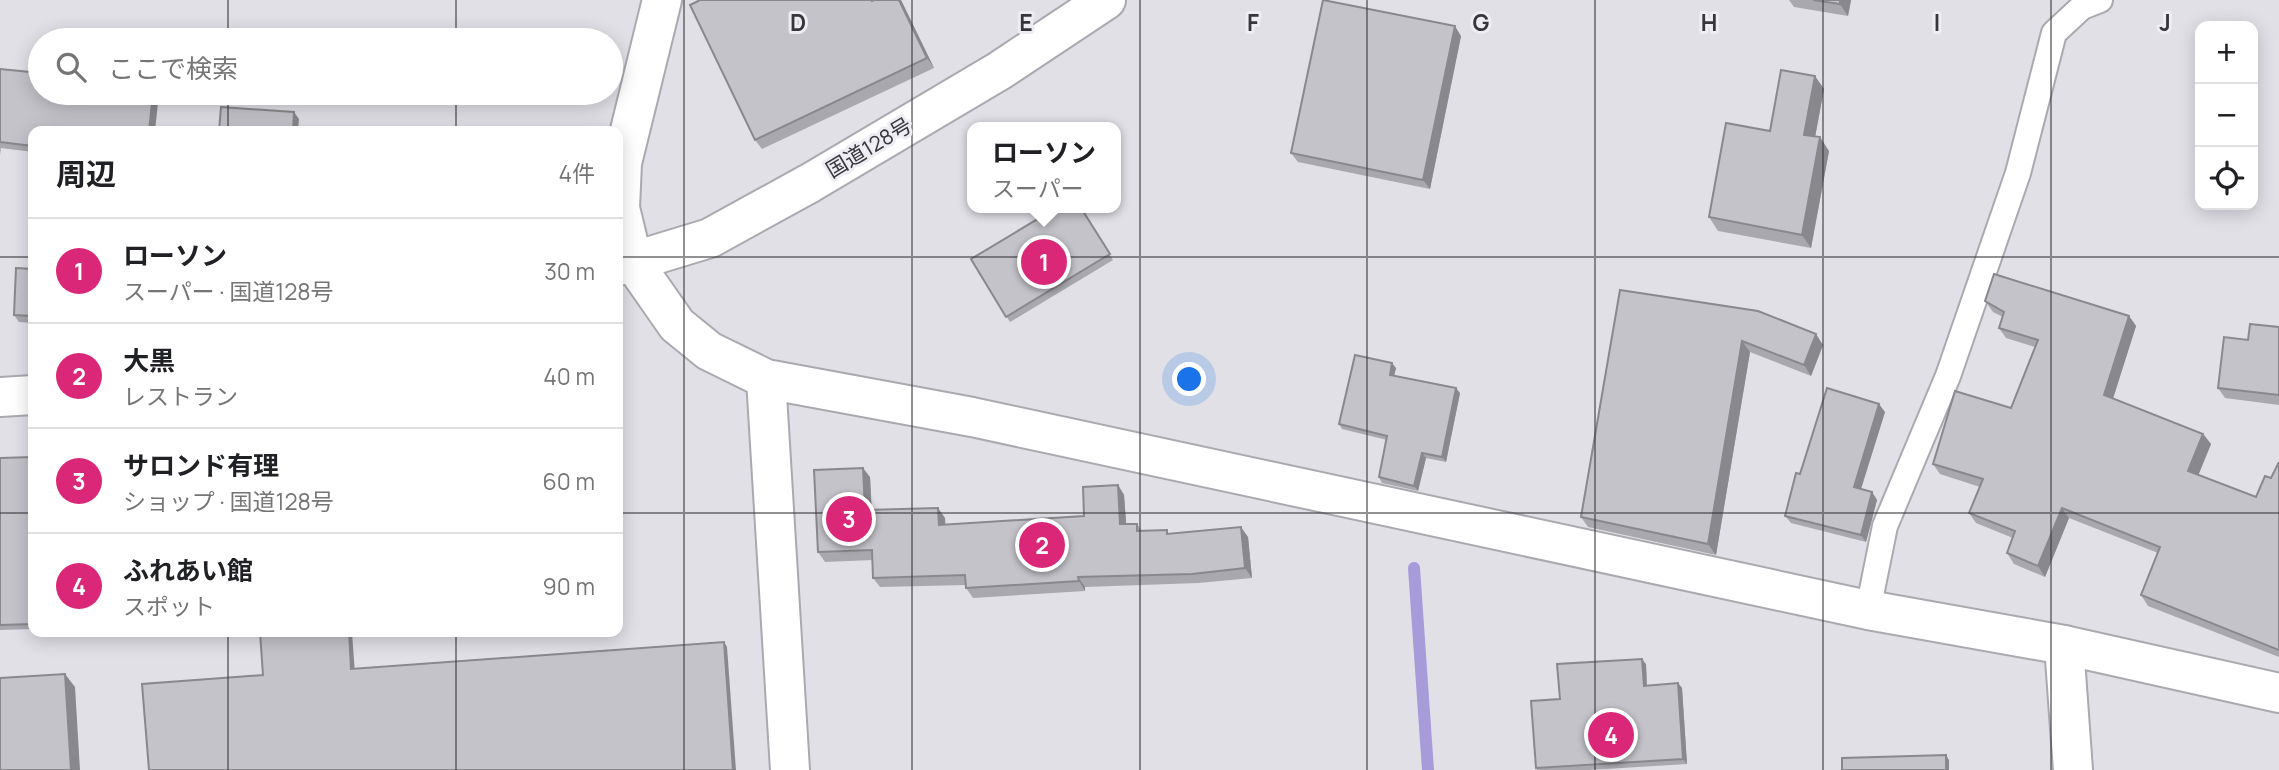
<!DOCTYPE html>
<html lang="ja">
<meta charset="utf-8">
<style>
:root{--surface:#fff;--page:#f6f6f6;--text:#202124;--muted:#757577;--line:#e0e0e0;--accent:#db2777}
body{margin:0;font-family:Manrope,"Noto Sans JP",sans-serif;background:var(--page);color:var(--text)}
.controls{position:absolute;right:21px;top:21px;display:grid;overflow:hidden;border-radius:14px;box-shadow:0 4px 18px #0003}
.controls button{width:63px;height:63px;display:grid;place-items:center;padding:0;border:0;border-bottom:2px solid var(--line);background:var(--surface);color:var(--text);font:35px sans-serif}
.you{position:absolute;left:1190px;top:380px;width:24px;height:24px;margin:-18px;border:5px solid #fff;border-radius:50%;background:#1a73e8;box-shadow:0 0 0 10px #1a73e833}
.badge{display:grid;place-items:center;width:46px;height:46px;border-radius:50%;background:var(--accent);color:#fff;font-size:23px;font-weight:700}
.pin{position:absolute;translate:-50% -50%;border:4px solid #fff;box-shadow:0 2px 7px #0006}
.popup{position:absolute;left:967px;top:122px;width:154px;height:91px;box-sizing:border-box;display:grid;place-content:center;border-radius:14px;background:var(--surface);filter:drop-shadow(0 2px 5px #0005);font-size:23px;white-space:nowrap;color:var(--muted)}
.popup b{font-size:26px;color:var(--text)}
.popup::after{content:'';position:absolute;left:50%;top:100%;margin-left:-14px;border:14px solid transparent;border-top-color:var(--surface)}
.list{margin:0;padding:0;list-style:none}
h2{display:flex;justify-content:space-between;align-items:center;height:91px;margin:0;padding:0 28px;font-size:30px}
h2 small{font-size:23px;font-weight:400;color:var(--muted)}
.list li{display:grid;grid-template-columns:46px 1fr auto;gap:21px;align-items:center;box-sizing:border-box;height:105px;padding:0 28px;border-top:2px solid var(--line)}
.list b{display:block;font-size:26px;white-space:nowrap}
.list p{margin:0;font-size:23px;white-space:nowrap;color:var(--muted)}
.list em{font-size:23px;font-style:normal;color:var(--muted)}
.icon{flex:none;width:38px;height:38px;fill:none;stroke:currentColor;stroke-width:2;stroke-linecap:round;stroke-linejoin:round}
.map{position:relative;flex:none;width:2279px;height:770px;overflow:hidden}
.search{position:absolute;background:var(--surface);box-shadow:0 4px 18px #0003;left:28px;top:28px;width:595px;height:77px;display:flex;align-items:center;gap:18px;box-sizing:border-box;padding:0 24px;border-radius:38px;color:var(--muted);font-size:26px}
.panel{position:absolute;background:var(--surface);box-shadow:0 4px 18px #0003;left:28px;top:126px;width:595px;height:511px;border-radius:14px}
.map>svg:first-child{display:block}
</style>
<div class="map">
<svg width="2279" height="770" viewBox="0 0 2279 770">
<rect width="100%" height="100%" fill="#e1e0e7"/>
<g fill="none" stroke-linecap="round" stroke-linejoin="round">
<polyline stroke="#a89bda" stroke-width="12" points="1414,568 1428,770"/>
<defs>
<polyline id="lane" points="1868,610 1885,526 1948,376 2018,173 2054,33 2082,7 2100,0"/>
<g id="street">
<polyline points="633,262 620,208 622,163 662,0"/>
<polyline points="766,379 790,770"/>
<polyline points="2064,645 2073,770"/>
</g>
<polyline id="secondary" points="633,262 677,325 709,351 766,379 972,417 1868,610 2064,645 2279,693"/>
<g id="highway">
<polyline points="618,266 710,238 810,183 999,71 1106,0"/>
<polyline points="0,397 33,395"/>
</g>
</defs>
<use href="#lane" stroke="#aaa9b0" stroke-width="28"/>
<use href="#street" stroke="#aaa9b0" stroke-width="42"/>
<use href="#secondary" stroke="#aaa9b0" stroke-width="42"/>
<use href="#highway" stroke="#aaa9b0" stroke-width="42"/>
<use href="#lane" stroke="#fff" stroke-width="24"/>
<use href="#street" stroke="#fff" stroke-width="38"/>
<use href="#secondary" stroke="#fff" stroke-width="38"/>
<use href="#highway" stroke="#fff" stroke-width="38"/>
</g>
<g fill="#a9a8ae">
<polygon points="901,0 934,68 762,149 755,140"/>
<polygon points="1789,0 1851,0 1848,16 1794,7"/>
<polygon points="1461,36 1430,189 1298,162 1291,153"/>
<polygon points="0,69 33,131 33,152 1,148 0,155"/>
<polygon points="1824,89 1815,137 1829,151 1811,248 1718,231 1709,217 1770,131"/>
<polygon points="1082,208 1113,260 1010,322 971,259"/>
<polygon points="33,269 33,323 19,322 14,315"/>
<polygon points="1620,290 1823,345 1811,376 1750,352 1716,555 1588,527 1581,517"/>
<polygon points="1985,301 2129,316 2136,326 2113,398 2203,434 2211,444 2198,475 2256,497 2271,478 2279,462 2279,657 2148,606 2141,595 2158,553 2069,518 2045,577 2014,564 2007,553 2013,538 1976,523 1969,513 1980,487 1940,474 1933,464 2011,408 2035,347 2006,338 1999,328 2003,317 1993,312"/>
<polygon points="2279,327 2279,405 2225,398 2218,388 2248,340"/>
<polygon points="1396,368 1394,376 1460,393 1446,462 1426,458 1418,491 1382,483 1379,477 1387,440 1342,429 1339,424"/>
<polygon points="1885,412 1861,489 1872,492 1877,500 1866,542 1791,523 1785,516 1800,474"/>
<polygon points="33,457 33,629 0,630 0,458"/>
<polygon points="870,477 872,510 945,518 945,525 1084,516 1118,485 1124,495 1126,524 1137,524 1142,531 1170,534 1248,537 1252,578 1198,583 1085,587 1085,591 973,598 966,588 966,585 880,587 873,578 873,560 825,562 818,552"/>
<polygon points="1646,664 1647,685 1678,683 1682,688 1687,764 1590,770 1537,770 1536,768 1560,699"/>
</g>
<g fill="#89888d">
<polygon points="899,0 901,0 934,68 927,58"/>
<polygon points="1840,0 1851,0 1848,16 1840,4"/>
<polygon points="1455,26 1461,36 1430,189 1423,180"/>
<polygon points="1815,76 1824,89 1813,148 1804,135"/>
<polygon points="153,93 159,93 155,131 149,131"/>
<polygon points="294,112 299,119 298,131 293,131"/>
<polygon points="1820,137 1829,151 1811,248 1802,235"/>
<polygon points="2129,316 2136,326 2111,405 2104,395"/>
<polygon points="1816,334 1823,345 1811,376 1804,365"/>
<polygon points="1742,341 1750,352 1716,555 1708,544"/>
<polygon points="1392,363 1396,368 1393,380 1390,375"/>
<polygon points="1456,388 1460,393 1446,462 1442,457"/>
<polygon points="1879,404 1885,412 1859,495 1854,487"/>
<polygon points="2203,434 2211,444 2196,481 2188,471"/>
<polygon points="1422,453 1426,458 1418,491 1414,486"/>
<polygon points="863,468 870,477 872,520 865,510"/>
<polygon points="1118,485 1124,495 1127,534 1120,524"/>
<polygon points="1872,492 1877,500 1866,542 1861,535"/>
<polygon points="938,508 945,518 946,535 939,525"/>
<polygon points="2062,508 2069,518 2045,577 2038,566"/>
<polygon points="1241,527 1248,537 1252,578 1245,568"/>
<polygon points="1078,577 1085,587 1085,591 1079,581"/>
<polygon points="349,632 352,632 355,674 351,669"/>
<polygon points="724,642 727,647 736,770 733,770"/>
<polygon points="1642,659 1646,664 1647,691 1644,686"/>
<polygon points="65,674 75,687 80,770 71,770"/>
<polygon points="1678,683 1682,688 1687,764 1683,759"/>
<polygon points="1946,755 1949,760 1949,770 1946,770"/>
</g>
<g fill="#c4c3ca" stroke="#89888d" stroke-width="2">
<polygon points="700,0 871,0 872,1 874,0 899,0 927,58 755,140 690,5"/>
<polygon points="1323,0 1455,26 1423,180 1291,153"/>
<polygon points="1813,0 1840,0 1840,4"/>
<polygon points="0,69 40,73 40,93 153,93 149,131 33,131 33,146 0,142"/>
<polygon points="1781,70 1815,76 1804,135 1820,137 1802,235 1709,217 1726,123 1770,131"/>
<polygon points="221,107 294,112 293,131 219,131"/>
<polygon points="1056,208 1081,208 1110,254 1006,317 971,259"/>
<polygon points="16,268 33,269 33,316 14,315"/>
<polygon points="1994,274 2129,316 2104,395 2203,434 2188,471 2256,497 2265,476 2271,478 2279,462 2279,650 2141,595 2160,547 2062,508 2038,566 2007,553 2015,531 1969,513 1983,479 1933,464 1955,391 2011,408 2038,340 1999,328 2004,312 1985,301"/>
<polygon points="1620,290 1758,311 1816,334 1804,365 1742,341 1708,544 1581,517"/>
<polygon points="2250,324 2279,327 2279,395 2218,388 2224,337 2248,340"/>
<polygon points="1355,355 1392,363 1390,375 1456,388 1442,457 1422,453 1414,486 1379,477 1387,436 1339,424"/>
<polygon points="1827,388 1879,404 1854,487 1872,492 1861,535 1785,516 1796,473 1800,474"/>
<polygon points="33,457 33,624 0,625 0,458"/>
<polygon points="863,468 865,510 938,508 939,525 1084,516 1083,487 1118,485 1120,524 1137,524 1137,531 1167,530 1167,534 1241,527 1245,568 1192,574 1078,577 1079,581 966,588 965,575 873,578 872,550 818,552 814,470"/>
<polygon points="260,632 349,632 351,669 724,642 733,770 149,770 142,684 263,675"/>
<polygon points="1642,659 1644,686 1678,683 1683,759 1536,768 1531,701 1560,699 1557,664"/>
<polygon points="65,674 71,770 0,770 0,678"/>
<polygon points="1946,755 1946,770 1842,770 1842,758"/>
</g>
<path fill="none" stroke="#37373a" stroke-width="2" stroke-opacity="0.55" d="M228,0v40M456,0v40M684,0v770M912,0v770M1140,0v770M1367,0v770M1595,0v770M1823,0v770M2051,0v770M228,93v38M456,93v38M0,257h33M618,257h1661M0,513h33M618,513h1661M228,632v138M456,632v138"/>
<g text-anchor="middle" stroke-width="6" stroke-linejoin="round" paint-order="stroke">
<g font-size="21" fill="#37373a" stroke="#eeedf4">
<text transform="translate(869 148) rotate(-31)" y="7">国道128号</text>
</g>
</g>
<g font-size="23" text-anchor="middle" font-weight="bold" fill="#37373a" stroke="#eeedf4" stroke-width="6" stroke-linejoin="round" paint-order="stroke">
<text x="798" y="31">D</text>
<text x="1026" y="31">E</text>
<text x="1253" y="31">F</text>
<text x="1481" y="31">G</text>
<text x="1709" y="31">H</text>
<text x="1937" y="31">I</text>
<text x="2165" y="31">J</text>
</g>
</svg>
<div class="controls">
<button>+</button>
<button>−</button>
<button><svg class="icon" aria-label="locate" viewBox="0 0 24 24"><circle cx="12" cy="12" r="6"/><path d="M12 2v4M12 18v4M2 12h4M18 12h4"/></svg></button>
</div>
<div class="you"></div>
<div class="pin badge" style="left:1044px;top:262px">1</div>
<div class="popup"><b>ローソン</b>スーパー</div>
<div class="pin badge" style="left:1042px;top:545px">2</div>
<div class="pin badge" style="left:849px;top:519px">3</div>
<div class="pin badge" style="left:1611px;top:735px">4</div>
<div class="search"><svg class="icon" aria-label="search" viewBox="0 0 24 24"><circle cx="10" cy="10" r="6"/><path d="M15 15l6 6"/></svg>ここで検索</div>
<section class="panel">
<h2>周辺<small>4件</small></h2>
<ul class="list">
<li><span class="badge">1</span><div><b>ローソン</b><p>スーパー · 国道128号</p></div><em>30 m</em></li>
<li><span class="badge">2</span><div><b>大黒</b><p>レストラン</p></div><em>40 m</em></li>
<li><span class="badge">3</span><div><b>サロンド有理</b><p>ショップ · 国道128号</p></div><em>60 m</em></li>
<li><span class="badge">4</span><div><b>ふれあい館</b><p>スポット</p></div><em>90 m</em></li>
</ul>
</section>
</div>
